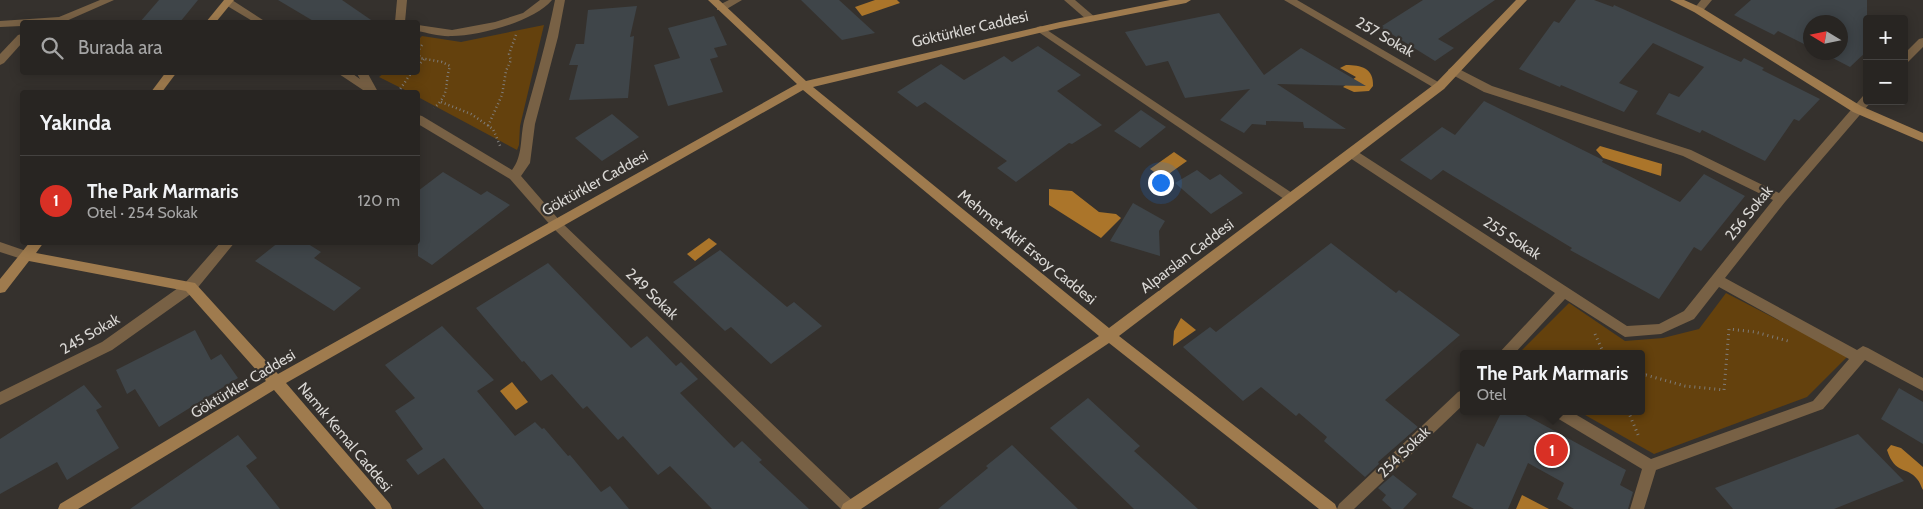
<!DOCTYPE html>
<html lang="tr">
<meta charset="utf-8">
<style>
:root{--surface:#282522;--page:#302d2a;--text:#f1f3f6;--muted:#a5a5a5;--line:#444240;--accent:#d93025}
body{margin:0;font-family:Cabin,sans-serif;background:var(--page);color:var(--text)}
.controls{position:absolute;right:15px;top:15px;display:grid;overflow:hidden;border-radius:5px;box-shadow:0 2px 12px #0003}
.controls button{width:45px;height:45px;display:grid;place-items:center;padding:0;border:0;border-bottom:1px solid var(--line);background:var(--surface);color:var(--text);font:25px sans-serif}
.compass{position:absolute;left:1803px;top:15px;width:45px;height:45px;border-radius:50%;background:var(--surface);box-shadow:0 2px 12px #0003;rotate:280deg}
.you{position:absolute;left:1160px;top:182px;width:18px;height:18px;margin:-12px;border:4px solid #fff;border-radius:50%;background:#1a73e8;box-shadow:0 0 0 8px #1a73e833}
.badge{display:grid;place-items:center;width:32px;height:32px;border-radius:50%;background:var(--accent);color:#fff;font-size:16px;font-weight:700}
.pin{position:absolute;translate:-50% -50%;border:2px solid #fff;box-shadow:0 1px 5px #0006}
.popup{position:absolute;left:1460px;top:350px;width:185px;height:65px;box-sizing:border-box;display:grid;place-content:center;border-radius:5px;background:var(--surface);filter:drop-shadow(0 1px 4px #0005);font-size:16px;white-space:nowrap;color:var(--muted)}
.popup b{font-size:19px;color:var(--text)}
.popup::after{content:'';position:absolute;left:50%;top:100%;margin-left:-10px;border:10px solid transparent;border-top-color:var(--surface)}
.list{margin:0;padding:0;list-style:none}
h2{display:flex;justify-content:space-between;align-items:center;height:65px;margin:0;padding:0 20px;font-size:21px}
h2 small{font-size:16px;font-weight:400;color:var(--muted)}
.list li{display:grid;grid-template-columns:32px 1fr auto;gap:15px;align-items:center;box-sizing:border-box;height:90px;padding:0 20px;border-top:1px solid var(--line)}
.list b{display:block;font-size:19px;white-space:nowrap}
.list p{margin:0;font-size:16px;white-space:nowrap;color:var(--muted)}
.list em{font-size:16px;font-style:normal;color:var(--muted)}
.icon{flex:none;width:28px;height:28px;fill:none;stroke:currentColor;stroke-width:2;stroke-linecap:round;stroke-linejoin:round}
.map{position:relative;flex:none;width:1923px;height:509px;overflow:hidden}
.search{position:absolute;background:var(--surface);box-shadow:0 2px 12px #0003;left:20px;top:20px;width:400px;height:55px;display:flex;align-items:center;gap:12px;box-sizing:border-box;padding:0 18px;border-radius:5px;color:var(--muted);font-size:19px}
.panel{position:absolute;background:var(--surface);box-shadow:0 2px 12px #0003;left:20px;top:90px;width:400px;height:155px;border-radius:5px}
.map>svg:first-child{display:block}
</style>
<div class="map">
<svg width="1923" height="509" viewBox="0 0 1923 509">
<rect width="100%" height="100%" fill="#35312d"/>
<g fill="#64410d">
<polygon points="544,25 520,126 519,145 517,150 418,97 418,92 409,92 379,77 384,73 418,72 418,40 422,36 461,42"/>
<polygon points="1726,293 1848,356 1807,397 1654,454 1578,411 1641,411 1641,354 1518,354 1569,303 1625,341 1663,338 1699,329"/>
</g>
<g fill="#ab752a">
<polygon points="875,0 897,0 900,3 862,16 855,7"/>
<path d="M1346,65c15,0 28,3 27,21l-4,5 -15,1 -11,-5 13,-10 -16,-9z"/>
<polygon points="1600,146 1662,164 1661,176 1603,158 1596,150"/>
<polygon points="1174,152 1187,161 1163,178 1150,169"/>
<polygon points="1049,189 1072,191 1099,212 1116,214 1121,218 1101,238 1049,205"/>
<polygon points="709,238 717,244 695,261 687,254"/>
<polygon points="1181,318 1196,330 1173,346 1174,331"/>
<polygon points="512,382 528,402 516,410 500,391"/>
<path d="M1891,445l10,3 22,19v23c-2,-3 -3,-8 -6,-11 -10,-13 -22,-4 -30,-29z"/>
<polygon points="1522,495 1549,509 1516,509"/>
</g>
<g fill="#3f4549">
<polygon points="159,0 198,0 180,22 140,22"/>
<polygon points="278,0 342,0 374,22 315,22"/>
<polygon points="801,0 839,0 875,33 842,40"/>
<polygon points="1423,0 1495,0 1438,39 1454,48 1435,61 1382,28 1384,27 1382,26"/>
<polygon points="1576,0 1594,0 1613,7 1614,5 1741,62 1744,58 1764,68 1762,70 1820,99 1799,121 1794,119 1765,161 1702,130 1700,133 1656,114 1669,93 1679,97 1704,67 1653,43 1619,83 1638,91 1624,112 1561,85 1560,87 1519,69 1554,21 1559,23"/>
<polygon points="1751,0 1867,0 1867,51 1850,67 1821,52 1840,52 1840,22 1810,22 1810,47 1778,31 1774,35 1734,15"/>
<polygon points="637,6 630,37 634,36 628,98 569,100 578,65 569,65 576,44 584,44 588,10"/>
<polygon points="1219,13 1264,75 1301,48 1366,86 1277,84 1346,129 1304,128 1303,122 1266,121 1266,125 1252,124 1244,133 1220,120 1250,89 1185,98 1168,61 1146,66 1125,32"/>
<polygon points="714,16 727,45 714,48 718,57 710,59 723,92 668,106 654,65 680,58 668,28"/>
<polygon points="1038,46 1081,75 1057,91 1102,125 1072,144 1069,143 1016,182 997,168 1007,161 925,102 917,107 897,92 941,64 964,80 1004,56 1012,62"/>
<polygon points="1484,101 1603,160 1602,162 1680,202 1704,174 1745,196 1701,251 1694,247 1659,299 1570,250 1572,248 1443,170 1431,180 1400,160 1442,127 1455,135"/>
<polygon points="1141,110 1166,127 1140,148 1114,131"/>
<polygon points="612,114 639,137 602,161 575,138"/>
<polygon points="1197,170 1210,180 1220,174 1243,193 1211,214 1175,183"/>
<polygon points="443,172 481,195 487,191 510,205 432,265 418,256 418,191"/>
<polygon points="1133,203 1165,221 1159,231 1160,256 1110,241"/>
<polygon points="279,242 305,242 321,252 314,258 361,288 334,311 255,261"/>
<polygon points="1331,243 1396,293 1399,290 1460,335 1385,400 1418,427 1378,462 1379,464 1365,477 1324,441 1327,437 1299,413 1296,416 1261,387 1243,401 1183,347 1210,327 1216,332"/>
<polygon points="720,250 787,307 794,302 822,326 771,364 731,327 725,331 673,282"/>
<polygon points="548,263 631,348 647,336 676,366 681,362 698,379 680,393 734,448 742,441 762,460 759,462 809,509 712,509 670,466 658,475 623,436 618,440 587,406 583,409 552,374 541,381 524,361 522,362 476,308"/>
<polygon points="442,326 494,380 477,391 515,436 535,422 542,429 544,428 568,456 570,455 601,492 610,486 629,509 484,509 444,458 418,475 406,460 423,449 395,411 415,398 385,365"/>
<polygon points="195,330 211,360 221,354 238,378 159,427 135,389 127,394 116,370"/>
<polygon points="84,385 102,407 96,410 119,448 67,480 57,462 0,494 0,439"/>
<polygon points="1899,388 1923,402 1923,444 1881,419"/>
<polygon points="1088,398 1140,446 1134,451 1198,509 1134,509 1050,428"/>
<polygon points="1502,411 1518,411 1626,470 1620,485 1633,492 1628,509 1574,509 1557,499 1564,483 1528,463 1508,509 1474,509 1452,497 1477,443 1484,447"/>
<polygon points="1858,434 1904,481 1834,509 1733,509 1715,488"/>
<polygon points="238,435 257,458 246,466 280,509 130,509"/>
<polygon points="1012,445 1078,509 938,509 988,468 986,466"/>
<polygon points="1393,475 1417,494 1403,509 1392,509 1382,500 1386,495 1378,488"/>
</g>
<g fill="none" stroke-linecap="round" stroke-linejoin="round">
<g stroke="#7f7c79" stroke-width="2.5" stroke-dasharray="1 3" stroke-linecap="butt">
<path d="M422,45l-4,6 2,7 22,4 8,4c-6,18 1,27 -16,42"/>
<polyline points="418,66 424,59"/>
<polyline points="398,92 412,72"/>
<polyline points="441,102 471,114 493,129 501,148"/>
<polyline points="488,126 502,95 506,71 511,60 509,54 516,35"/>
</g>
<g stroke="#7f7c79" stroke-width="3" stroke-dasharray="1 4" stroke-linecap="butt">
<polyline points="1595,334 1604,354"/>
<polyline points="1641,376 1646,375 1685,386 1724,390 1729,329 1755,332 1788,341"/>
<polyline points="1628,411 1639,437"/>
</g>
<g fill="#786145" fill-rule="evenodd">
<polygon points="100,0 114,0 64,22 22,22 22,26 0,27 0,21 59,17"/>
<polygon points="224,0 232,0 266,22 254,22 224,4"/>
<polygon points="397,0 407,0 405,22 395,22"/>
<path d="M540,0h12c-17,21 -73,36 -100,36 -11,1 -24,-3 -34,-5v-6l34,5 43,-8 28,-9z"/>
<path d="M555,0h10l-7,37 -23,87 -5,39 -9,13 39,45 296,283 2,5h-17l-289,-282 -42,-48 -92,-55v-9l4,1 90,54c11,-14 8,-32 12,-49 11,-40 23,-80 31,-121z"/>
<polygon points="729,0 742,0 725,10 717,10 717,6"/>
<polygon points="1064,0 1075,0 1096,18 1095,20 1087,20"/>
<polygon points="1284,0 1297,0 1445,86 1444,89 1436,89"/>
<polygon points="1701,0 1712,0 1702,12 1694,12 1693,10"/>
<polygon points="1041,26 1295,195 1297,198 1295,201 1287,201 1037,31 1036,29 1037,27"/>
<polygon points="22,34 22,43 4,63 0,65 0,54 18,35"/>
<polygon points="1923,38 1923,47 1908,62 1904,63 1904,54 1919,39"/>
<polygon points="1453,66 1492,86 1691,150 1779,193 1863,96 1867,95 1867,101 1871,102 1785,202 1725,278 1857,350 1863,346 1868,348 1923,378 1923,391 1865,360 1823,409 1656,470 1644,509 1630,509 1642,469 1552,415 1550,411 1570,411 1651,459 1813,401 1849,359 1719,287 1694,319 1661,334 1625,337 1565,299 1514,354 1498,354 1555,293 1347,156 1345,153 1347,150 1355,150 1627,326 1659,324 1684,311 1773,200 1683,156 1484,92 1449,73 1448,70"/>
<polygon points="336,72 350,72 360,79 356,72 367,72 378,92 366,92"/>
<polygon points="0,242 32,253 34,256 32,259 28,261 0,252"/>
<polygon points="221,242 235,242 195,291 112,350 0,405 0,392 102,342 185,283"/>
<polygon points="1463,390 1463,405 1354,509 1337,509 1339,504 1458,392"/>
</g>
<g fill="#9f7b4e" fill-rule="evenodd">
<polygon points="224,0 234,0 216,22 206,22"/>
<polygon points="708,0 719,0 806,81 1060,22 1170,0 1191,0 1186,3 1060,28 813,87 1109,328 1436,83 1516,0 1527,0 1444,89 1119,336 1335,504 1337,509 1319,509 1109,343 861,509 841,509 843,504 1099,336 803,90 286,383 390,504 392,509 376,509 274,390 78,509 58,509 60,504 266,381 186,291 29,261 5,292 0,293 0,279 30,242 44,242 36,253 195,283 278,374 797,84"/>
<polygon points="1670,0 1684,0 1702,8 1861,106 1923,133 1923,142 1853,112 1694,12"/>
<polygon points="166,72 177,72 162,92 151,92"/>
</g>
</g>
<g text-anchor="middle" stroke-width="4.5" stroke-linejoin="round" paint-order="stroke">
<g font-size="15" fill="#dad8d5" stroke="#35312d">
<text transform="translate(970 29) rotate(-13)" y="5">Göktürkler Caddesi</text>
<text transform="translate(1385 37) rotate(30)" y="5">257 Sokak</text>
<text transform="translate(595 183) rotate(-29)" y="5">Göktürkler Caddesi</text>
<text transform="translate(1749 213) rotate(-51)" y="5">256 Sokak</text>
<text transform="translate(1512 238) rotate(33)" y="5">255 Sokak</text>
<text transform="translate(1027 247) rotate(39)" y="5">Mehmet Akif Ersoy Caddesi</text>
<text transform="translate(1187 256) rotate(-37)" y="5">Alparslan Caddesi</text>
<text transform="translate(652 294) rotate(44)" y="5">249 Sokak</text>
<text transform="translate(90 334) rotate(-30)" y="5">245 Sokak</text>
<text transform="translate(243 384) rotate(-31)" y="5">Göktürkler Caddesi</text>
<text transform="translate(345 437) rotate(50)" y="5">Namık Kemal Caddesi</text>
<text transform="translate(1404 452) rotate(-44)" y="5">254 Sokak</text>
</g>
</g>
</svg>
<div class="controls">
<button>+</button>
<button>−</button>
</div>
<svg class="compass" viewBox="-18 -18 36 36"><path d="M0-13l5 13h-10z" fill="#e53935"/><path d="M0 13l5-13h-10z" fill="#a5a5a5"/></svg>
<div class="you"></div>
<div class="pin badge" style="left:1552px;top:450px">1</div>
<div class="popup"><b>The Park Marmaris</b>Otel</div>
<div class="search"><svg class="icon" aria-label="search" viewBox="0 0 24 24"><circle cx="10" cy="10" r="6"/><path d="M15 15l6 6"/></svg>Burada ara</div>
<section class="panel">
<h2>Yakında<small></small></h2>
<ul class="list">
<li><span class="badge">1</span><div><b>The Park Marmaris</b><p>Otel · 254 Sokak</p></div><em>120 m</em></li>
</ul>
</section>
</div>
